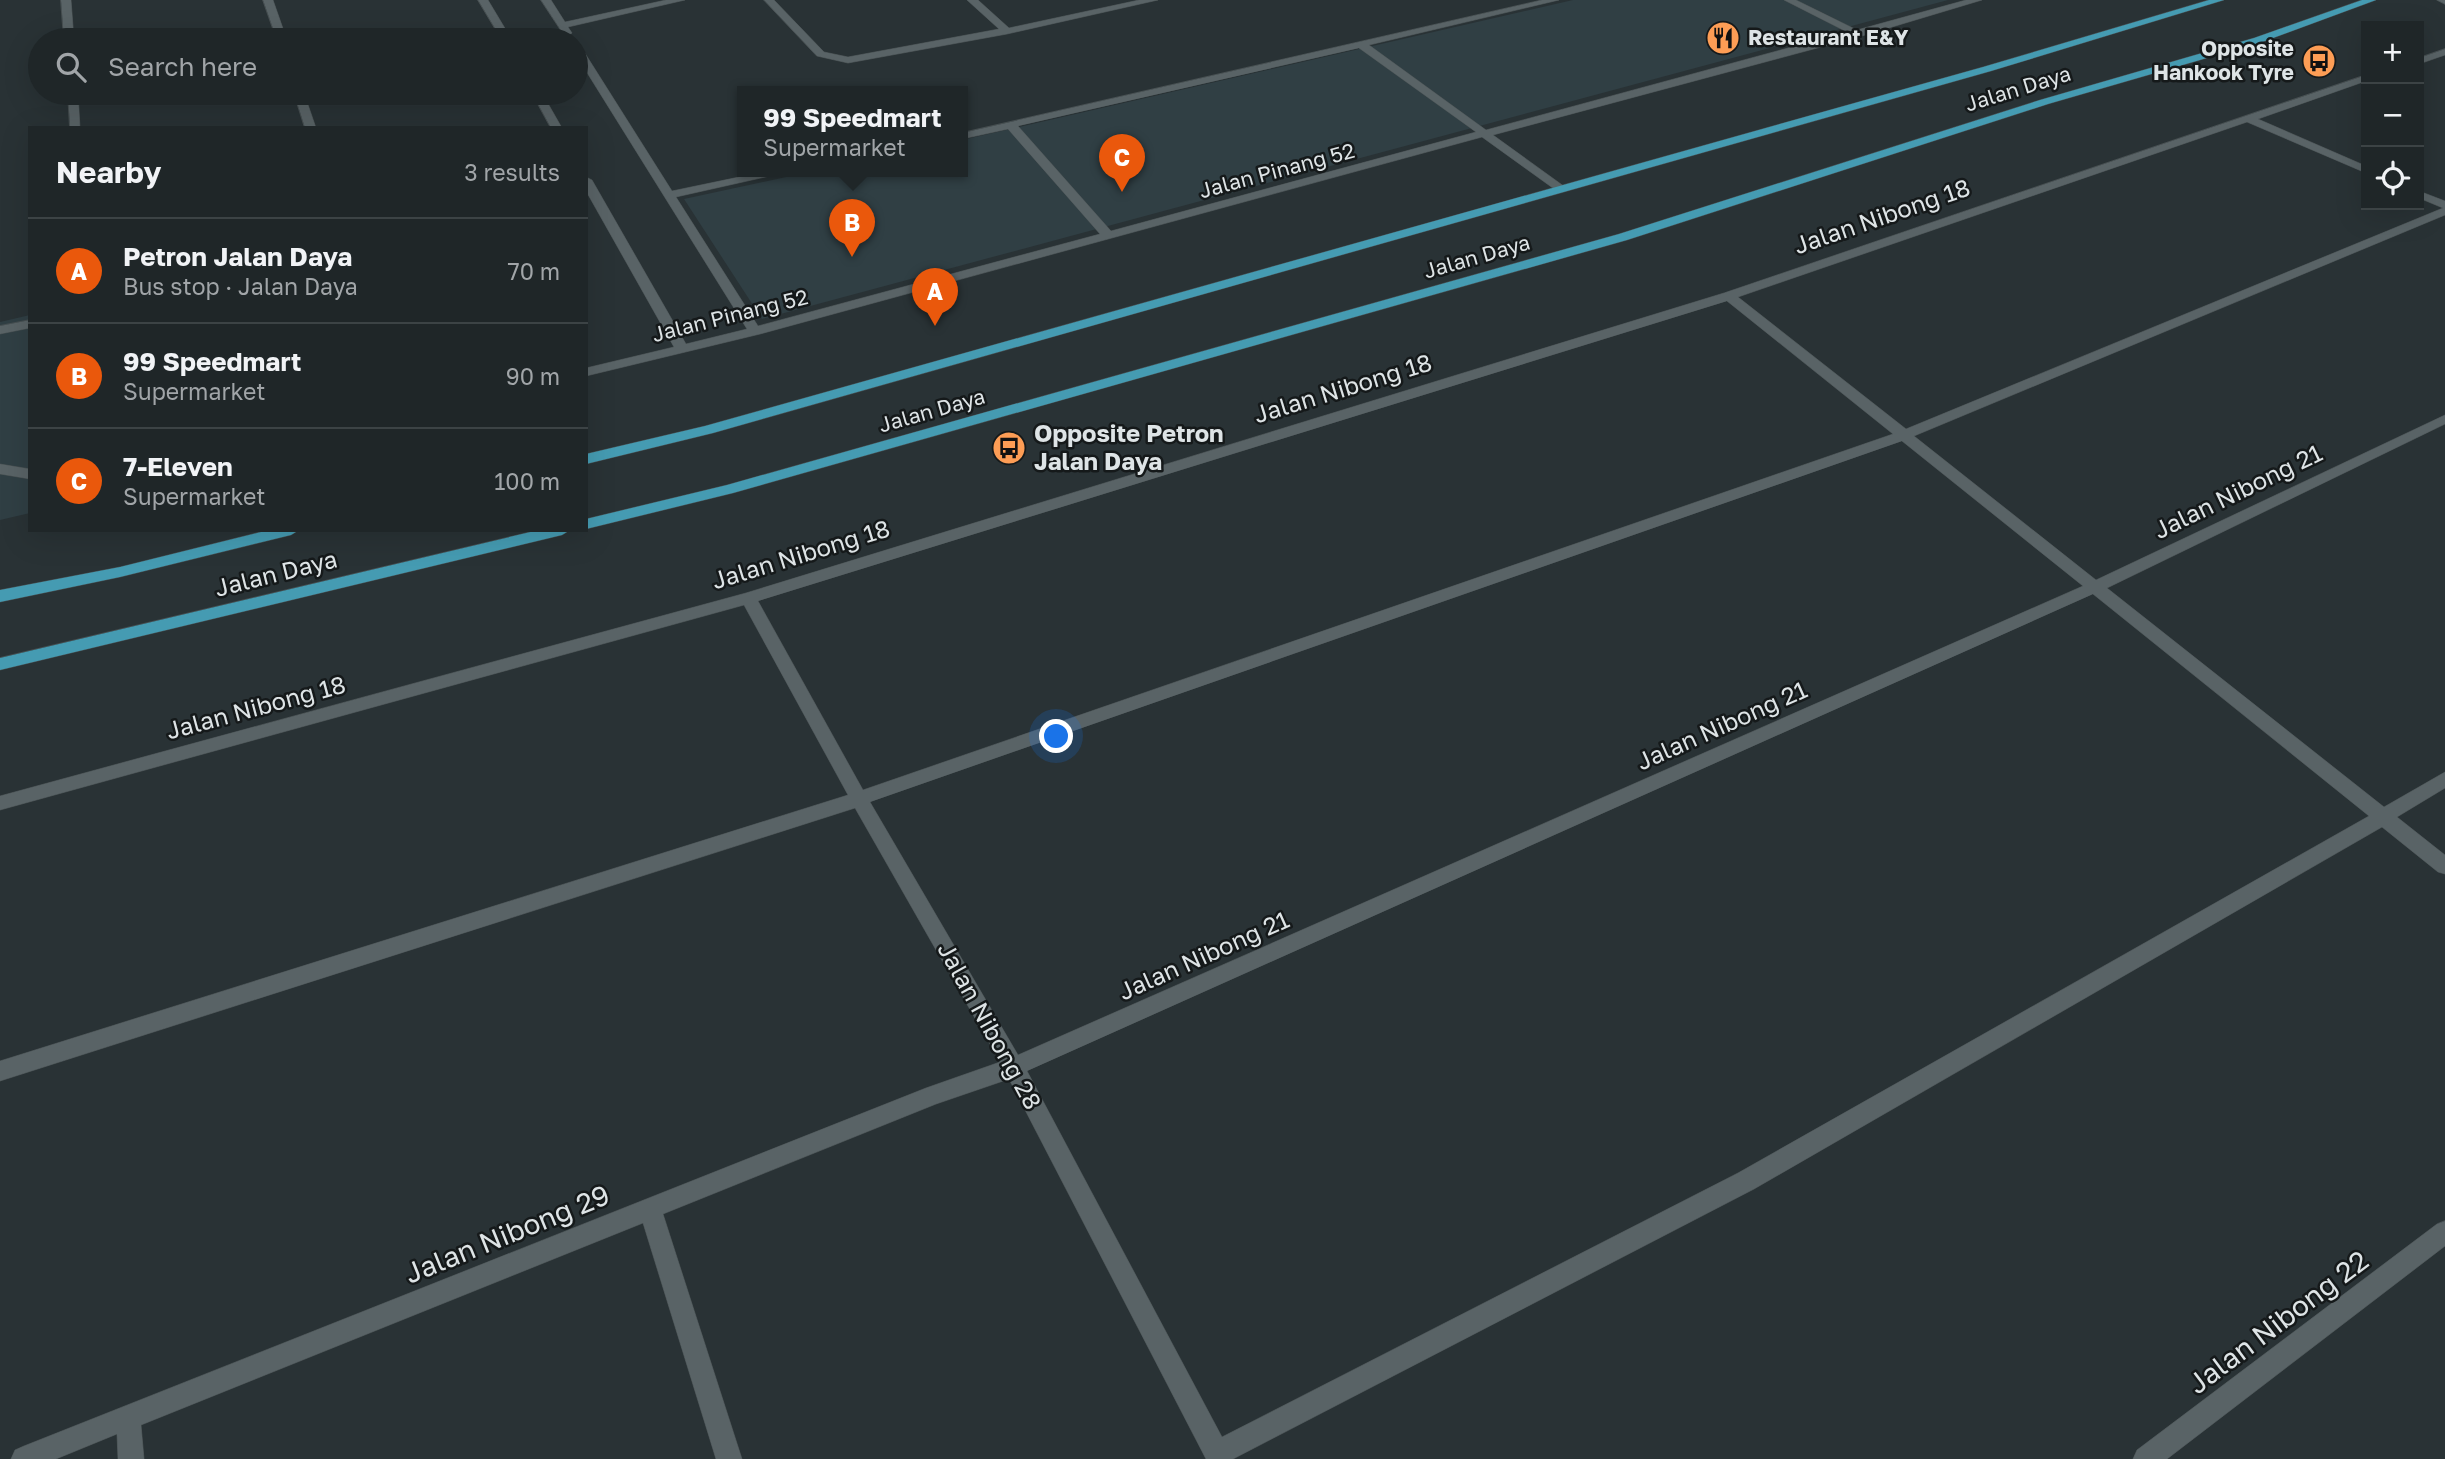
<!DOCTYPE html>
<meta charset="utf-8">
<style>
:root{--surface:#1f2628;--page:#2c3234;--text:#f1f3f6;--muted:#a1a5a8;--line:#3c4345;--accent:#ea580c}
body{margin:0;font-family:"Golos Text",sans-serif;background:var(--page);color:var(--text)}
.controls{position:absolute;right:21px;top:21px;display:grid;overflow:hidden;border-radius:0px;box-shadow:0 7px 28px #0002}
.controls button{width:63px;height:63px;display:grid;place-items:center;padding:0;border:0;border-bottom:2px solid var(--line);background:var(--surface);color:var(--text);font:35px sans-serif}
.you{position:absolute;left:1057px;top:737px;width:24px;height:24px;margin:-18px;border:5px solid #fff;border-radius:50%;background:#1a73e8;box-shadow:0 0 0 10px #1a73e833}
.badge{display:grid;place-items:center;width:46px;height:46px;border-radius:50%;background:var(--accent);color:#fff;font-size:23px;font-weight:700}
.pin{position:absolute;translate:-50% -58px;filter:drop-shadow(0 2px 4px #0008)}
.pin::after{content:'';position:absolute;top:37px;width:24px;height:21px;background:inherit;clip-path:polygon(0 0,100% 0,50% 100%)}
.popup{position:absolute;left:737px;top:86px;width:231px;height:91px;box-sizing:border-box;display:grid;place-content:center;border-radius:0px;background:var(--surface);filter:drop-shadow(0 2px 5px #0005);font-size:23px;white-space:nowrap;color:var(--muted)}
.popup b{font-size:26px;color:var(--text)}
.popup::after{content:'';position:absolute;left:50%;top:100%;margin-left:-14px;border:14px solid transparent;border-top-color:var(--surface)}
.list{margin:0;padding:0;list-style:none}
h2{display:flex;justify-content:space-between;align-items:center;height:91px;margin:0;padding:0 28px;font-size:30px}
h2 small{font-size:23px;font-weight:400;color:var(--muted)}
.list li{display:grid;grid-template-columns:46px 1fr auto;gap:21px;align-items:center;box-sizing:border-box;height:105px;padding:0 28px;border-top:2px solid var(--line)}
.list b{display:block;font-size:26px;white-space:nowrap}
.list p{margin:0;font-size:23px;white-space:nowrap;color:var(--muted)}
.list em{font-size:23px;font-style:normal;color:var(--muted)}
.icon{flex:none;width:38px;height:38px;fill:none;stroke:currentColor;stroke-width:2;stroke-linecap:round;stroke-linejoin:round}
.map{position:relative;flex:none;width:2445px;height:1459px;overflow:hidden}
.search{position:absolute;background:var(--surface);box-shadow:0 7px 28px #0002;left:28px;top:28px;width:560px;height:77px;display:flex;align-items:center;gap:18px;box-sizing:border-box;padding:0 24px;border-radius:38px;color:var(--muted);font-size:26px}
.panel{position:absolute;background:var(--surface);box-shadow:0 7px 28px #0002;left:28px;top:126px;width:560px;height:406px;border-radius:0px}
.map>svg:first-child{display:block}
</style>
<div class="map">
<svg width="2445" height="1459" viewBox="0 0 2445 1459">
<rect width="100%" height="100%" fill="#293235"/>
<g fill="#303f44">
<polygon points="1573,0 1948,0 762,319 684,199 814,171 962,171 962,140"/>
<polygon points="30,315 30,513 0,520 0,322"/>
</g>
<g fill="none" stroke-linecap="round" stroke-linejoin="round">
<defs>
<g id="minor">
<polygon points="61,0 71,0 74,40 64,40"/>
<polygon points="263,0 273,0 287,40 277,40"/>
<polygon points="478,0 488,0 512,40 502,40"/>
<polygon points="541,0 551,0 565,22 666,0 685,0 568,27 572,33 567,36 564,35"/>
<polygon points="764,0 774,0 824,52 848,57 999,29 967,0 978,0 1009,28 1139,0 1158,0 1007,34 848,63 817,56"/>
<path d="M1542,0h17l-190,45 117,85 361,-98 -63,-32h12l61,30 109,-30h16l-120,36 -369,99 72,52v4h-8l-75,-54 -722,197 -174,42v-8l88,-21 -88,-156v-14l6,3 94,164 61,-15 -171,-274v-11l5,3 91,144 96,-20h24l-116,26 82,129 342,-92 -92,-105 -46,10v-6zM1359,48l117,84 -365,99 -93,-105z"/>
<polygon points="2437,0 2445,0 2445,4"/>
<polygon points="2445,49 2445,55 2419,64 2419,58"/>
<path d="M2366,75v6l-108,38 108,47v7l-119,-51 -509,175 168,132 537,-221 -24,-10v-7l26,10v14l-531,221 182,144 349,-165v9l-338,164 277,219 61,-35v16l-48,29 48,38v19l-7,-2 -56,-45 -628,362 -521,270h-27l-197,-380 -73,25 -273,110 79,245h-26l-73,-236 -502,202 3,34h-26l-1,-25 -61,25h-45l4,-9 9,-4 902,-358 74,-26 -145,-254 -855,273v-20l848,-266 -104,-190 -744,205v-14l746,-203 978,-300zM1727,301l166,133 -1030,356 -105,-189zM1902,441l181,145 -1065,469 -148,-253zM2093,594l276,222 -631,357 -516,264 -195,-366z"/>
<polygon points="68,93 78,93 80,128 70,128"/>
<polygon points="294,93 304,93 316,128 305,128"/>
<polygon points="532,93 542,93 562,128 551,128"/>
<polygon points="30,320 30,328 0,334 0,326"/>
<polygon points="0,464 30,469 30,479 0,474"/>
<polygon points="2445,1221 2445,1246 2167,1459 2133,1459 2137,1450 2437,1224"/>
</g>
<g id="major">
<polygon points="2209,0 2224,0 1991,71 713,433 586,464 586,454 705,426 1983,67"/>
<polygon points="2362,0 2376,0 2262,42 2048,104 1627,240 733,493 586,529 586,519 727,485 1619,234 2040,100 2254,38"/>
<polygon points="269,530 299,530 291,535 120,577 0,602 0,590 120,567"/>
<polygon points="539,530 570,530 562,535 0,670 0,658"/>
</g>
</defs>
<use href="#minor" stroke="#474f51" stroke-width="1"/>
<use href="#major" stroke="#474f51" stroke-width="1"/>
<use href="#minor" fill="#596366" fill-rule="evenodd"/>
<use href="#major" fill="#459bb2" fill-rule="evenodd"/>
</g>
<defs>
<symbol id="restaurant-disc" viewBox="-11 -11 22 22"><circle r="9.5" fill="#fd9d55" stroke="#15191a"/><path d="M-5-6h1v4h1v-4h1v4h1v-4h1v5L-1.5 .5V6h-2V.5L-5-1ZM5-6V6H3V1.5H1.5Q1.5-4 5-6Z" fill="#111"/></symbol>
<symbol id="bus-disc" viewBox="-11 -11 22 22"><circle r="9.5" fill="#fd9d55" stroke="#15191a"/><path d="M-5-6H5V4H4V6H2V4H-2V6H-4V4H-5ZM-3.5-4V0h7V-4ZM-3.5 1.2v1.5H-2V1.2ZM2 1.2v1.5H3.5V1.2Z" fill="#111"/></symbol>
</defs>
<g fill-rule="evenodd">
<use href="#restaurant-disc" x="1704" y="19" width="38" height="38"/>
<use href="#bus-disc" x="2300" y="42" width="38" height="38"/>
<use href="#bus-disc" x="990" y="429" width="38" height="38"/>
</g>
<g text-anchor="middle" stroke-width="5" stroke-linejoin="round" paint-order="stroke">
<g font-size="21" font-weight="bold" fill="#dee4e6" stroke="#15191a" text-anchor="start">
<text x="1748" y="45">Restaurant E&amp;Y</text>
<text x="2294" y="56" text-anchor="end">Opposite<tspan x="2294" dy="24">Hankook Tyre</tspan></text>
</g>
<g font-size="21" fill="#dee4e6" stroke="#15191a">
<text transform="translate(2018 89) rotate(-17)" y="7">Jalan Daya</text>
<text transform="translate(1277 171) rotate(-15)" y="7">Jalan Pinang 52</text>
<text transform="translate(1477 257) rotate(-16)" y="7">Jalan Daya</text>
<text transform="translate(730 316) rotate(-14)" y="7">Jalan Pinang 52</text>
<text transform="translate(932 411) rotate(-16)" y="7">Jalan Daya</text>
</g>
<g font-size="24" fill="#dee4e6" stroke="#15191a">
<text transform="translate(1882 217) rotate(-19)" y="8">Jalan Nibong 18</text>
<text transform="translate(1343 389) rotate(-17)" y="8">Jalan Nibong 18</text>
<text transform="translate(2238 492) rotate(-26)" y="8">Jalan Nibong 21</text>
<text transform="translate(801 555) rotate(-17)" y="8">Jalan Nibong 18</text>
<text transform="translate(276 574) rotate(-14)" y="8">Jalan Daya</text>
<text transform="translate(256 708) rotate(-15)" y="8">Jalan Nibong 18</text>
<text transform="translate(1722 726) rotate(-24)" y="8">Jalan Nibong 21</text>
<text transform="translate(1204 956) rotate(-24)" y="8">Jalan Nibong 21</text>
<text transform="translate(989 1026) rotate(61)" y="8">Jalan Nibong 28</text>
</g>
<g font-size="24" font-weight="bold" fill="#dee4e6" stroke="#15191a" text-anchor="start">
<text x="1034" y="442">Opposite Petron<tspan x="1034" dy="28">Jalan Daya</tspan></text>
</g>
<g font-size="28" fill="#dee4e6" stroke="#15191a">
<text transform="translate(507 1234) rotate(-22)" y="10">Jalan Nibong 29</text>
<text transform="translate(2278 1322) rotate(-37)" y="10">Jalan Nibong 22</text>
</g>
</g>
</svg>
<div class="controls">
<button>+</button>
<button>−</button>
<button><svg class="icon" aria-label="locate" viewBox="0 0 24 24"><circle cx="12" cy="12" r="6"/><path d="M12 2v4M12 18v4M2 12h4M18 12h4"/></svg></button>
</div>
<div class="you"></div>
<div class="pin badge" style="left:935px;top:326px">A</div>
<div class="pin badge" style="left:852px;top:257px">B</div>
<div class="popup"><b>99 Speedmart</b>Supermarket</div>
<div class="pin badge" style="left:1122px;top:192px">C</div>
<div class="search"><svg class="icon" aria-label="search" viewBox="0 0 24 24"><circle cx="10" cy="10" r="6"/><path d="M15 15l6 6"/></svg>Search here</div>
<section class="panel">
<h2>Nearby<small>3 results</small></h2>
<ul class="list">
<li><span class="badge">A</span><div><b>Petron Jalan Daya</b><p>Bus stop · Jalan Daya</p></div><em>70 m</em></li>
<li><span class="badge">B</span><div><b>99 Speedmart</b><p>Supermarket</p></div><em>90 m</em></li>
<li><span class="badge">C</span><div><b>7-Eleven</b><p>Supermarket</p></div><em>100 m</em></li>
</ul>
</section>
</div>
